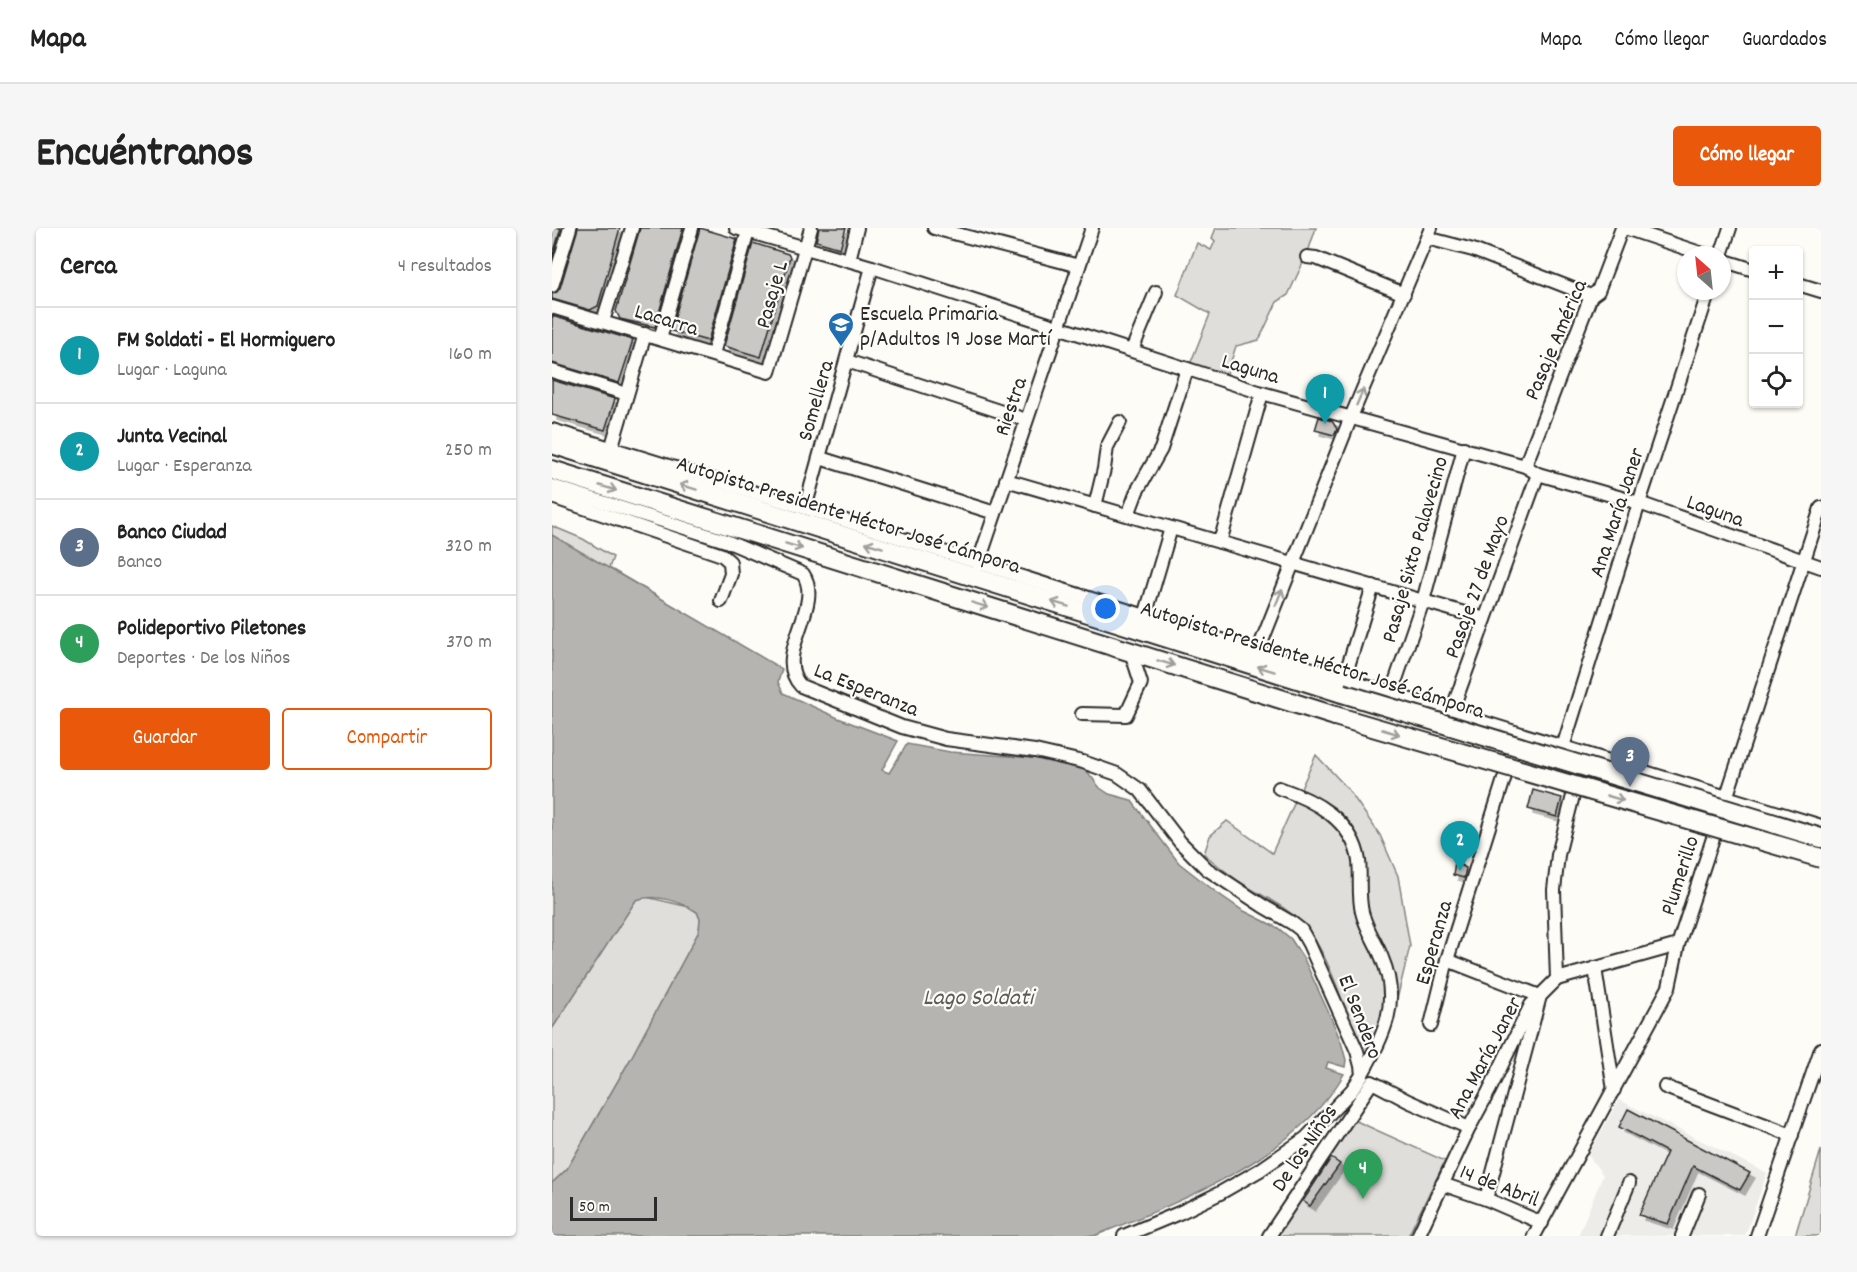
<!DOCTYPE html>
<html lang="es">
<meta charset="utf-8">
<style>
:root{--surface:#fff;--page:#f6f6f6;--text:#222;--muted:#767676;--line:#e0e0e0;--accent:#ea580c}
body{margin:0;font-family:Dekko,sans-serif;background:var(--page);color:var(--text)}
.controls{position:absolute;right:18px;top:18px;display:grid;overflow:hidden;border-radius:6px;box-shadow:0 2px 4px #0004}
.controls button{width:54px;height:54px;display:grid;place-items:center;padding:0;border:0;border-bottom:2px solid var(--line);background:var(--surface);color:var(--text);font:30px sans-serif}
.compass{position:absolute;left:1125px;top:18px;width:54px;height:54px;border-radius:50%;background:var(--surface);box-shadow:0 2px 4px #0004;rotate:333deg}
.scale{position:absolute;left:18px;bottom:15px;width:87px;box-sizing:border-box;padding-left:6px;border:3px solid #2b2b2b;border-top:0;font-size:16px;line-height:21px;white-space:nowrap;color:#2b2b2b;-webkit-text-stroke:4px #fdfcf7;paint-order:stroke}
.you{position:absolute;left:554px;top:381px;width:21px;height:21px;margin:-15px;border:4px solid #fff;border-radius:50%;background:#1a73e8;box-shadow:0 0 0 9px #1a73e833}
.badge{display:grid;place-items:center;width:39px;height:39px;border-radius:50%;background:var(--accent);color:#fff;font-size:20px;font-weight:700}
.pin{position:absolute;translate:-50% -50px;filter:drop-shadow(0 2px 3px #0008)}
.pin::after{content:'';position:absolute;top:32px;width:21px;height:18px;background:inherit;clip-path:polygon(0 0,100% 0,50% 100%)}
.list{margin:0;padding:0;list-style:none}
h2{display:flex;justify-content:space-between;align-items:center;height:78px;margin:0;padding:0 24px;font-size:26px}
h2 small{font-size:20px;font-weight:400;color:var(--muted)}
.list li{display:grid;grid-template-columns:39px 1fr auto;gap:18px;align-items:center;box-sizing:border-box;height:96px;padding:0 24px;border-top:2px solid var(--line)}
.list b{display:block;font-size:22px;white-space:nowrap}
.list p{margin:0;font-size:20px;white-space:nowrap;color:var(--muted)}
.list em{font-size:20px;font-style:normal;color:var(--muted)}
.actions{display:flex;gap:12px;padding:18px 24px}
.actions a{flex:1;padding:14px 0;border:2px solid var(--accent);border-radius:6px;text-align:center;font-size:21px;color:var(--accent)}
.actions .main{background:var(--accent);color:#fff}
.icon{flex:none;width:33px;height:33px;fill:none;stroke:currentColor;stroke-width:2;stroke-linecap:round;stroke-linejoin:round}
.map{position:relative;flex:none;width:1269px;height:1008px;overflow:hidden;border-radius:6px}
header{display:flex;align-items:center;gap:36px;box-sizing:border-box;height:84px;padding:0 30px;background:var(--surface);border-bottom:2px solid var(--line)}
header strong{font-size:28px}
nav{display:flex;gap:33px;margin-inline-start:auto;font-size:21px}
.intro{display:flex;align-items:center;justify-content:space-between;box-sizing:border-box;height:144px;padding:0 36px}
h1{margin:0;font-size:42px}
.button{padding:15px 27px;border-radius:6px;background:var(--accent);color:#fff;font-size:21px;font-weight:700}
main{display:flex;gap:36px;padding:0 36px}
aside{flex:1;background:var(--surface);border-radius:6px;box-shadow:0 2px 4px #0004}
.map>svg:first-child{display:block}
</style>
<header>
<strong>Mapa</strong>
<nav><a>Mapa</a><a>Cómo llegar</a><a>Guardados</a></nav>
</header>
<div class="intro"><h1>Encuéntranos</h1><a class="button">Cómo llegar</a></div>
<main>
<aside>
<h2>Cerca<small>4 resultados</small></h2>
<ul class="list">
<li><span class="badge" style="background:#0f9aa8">1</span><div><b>FM Soldati - El Hormiguero</b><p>Lugar · Laguna</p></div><em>160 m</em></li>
<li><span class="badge" style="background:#0f9aa8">2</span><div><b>Junta Vecinal</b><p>Lugar · Esperanza</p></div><em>250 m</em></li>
<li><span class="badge" style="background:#5c6f8a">3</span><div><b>Banco Ciudad</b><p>Banco</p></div><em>320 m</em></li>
<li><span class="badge" style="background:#2e9e5b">4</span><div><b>Polideportivo Piletones</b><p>Deportes · De los Niños</p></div><em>370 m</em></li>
</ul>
<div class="actions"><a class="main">Guardar</a><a>Compartir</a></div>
</aside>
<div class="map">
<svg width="1269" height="1008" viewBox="0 0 1269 1008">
<defs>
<filter id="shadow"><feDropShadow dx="5" dy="5" stdDeviation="0" flood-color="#0004"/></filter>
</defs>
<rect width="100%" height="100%" fill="#fdfcf7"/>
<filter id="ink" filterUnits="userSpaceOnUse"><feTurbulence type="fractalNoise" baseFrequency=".0167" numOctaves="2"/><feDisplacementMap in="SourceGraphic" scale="12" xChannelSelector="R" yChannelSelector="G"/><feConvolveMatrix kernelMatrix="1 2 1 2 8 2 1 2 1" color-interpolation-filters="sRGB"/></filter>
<g filter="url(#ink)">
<polygon fill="#edece8" points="1067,872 1215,945 1193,1008 1026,1008 1051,947 1036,927"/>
<g fill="#dfdeda" stroke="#858482" stroke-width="1.5">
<polygon points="664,0 764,0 756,24 736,67 725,74 707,112 684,118 674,149 637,139 658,86 625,67 645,15 659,22 663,13 660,10"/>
<polygon points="0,298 31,311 61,329 57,340 125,380 0,332"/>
<path d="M764,527l32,34 32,46 18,41 12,70 -19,78 -26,38c-16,-38 -35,-111 -63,-139 -19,-19 -43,-28 -65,-43 -11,-8 -22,-17 -33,-26l6,-18 17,-15 45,32z"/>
<polygon points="94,669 137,679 145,684 148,691 147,703 78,832 15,941 0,955 0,801 84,672"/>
<polygon points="802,892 893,933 856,1008 723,1008"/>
<polygon points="1269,922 1269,1008 1243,1008"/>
</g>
<path fill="#b5b4b1" stroke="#7e7d7b" stroke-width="1.5" d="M0,307l230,134 -4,13 5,11 55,25 60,23 -16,29 7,3 18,-29 43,8 100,7 33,7 17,22 9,6 22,6 48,63 37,29 26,18 36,18 13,11 13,20 28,61 9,22 5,18 -1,7 -17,-5 -2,6 18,6c-48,84 -164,128 -250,162h-542v-53l15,-14 63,-109 69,-129 1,-12 -3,-7c-16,-10 -42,-19 -61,-12l-84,129z"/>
<g fill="#c9c8c4" stroke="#2b2b2b" stroke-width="1.5" filter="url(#shadow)">
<polygon points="0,0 9,0 0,30"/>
<polygon points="26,0 68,0 46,78 38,82 0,71 0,66 5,64 8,60"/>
<polygon points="88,0 131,0 103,99 68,91 64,83"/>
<polygon points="148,0 185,11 156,113 119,103"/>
<polygon points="267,0 294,0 288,20 264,13"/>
<polygon points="201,15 236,26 238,29 209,129 172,118"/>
<polygon points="0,88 81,112 67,155 0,135"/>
<polygon points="0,152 63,171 53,202 0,187"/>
<polygon points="767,189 780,193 785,201 782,207 763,202"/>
<polygon points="981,562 1010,570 1005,589 976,581"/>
<polygon points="903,634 914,640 912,650 901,647"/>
<polygon points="1076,881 1198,945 1188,962 1141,938 1116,996 1087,987 1115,924 1067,899"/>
<polygon points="779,930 788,936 758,978 751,973"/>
</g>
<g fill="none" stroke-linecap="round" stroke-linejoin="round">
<defs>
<g id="minor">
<polyline points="184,0 320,39 710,165 973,238 986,246 1087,275 1269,339"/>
<polyline points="382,0 527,38"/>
<polyline points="1073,0 1154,27"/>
<polyline points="875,10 921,22 1039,68"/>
<polyline points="1169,27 1178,0"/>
<polyline points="755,29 764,30 852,66"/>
<polyline points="297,32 305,0"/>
<polyline points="1170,32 1202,42"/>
<polyline points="1246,56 1269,63"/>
<polyline points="0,58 18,0"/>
<polyline points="0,79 217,144 259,0"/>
<polyline points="51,93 80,0"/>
<polyline points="108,111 140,0"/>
<polyline points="580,122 604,64"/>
<polyline points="161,126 197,0"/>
<polyline points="295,133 474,192"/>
<polyline points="0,143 75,166"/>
<polyline points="0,202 253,280 839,466 1269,598"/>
<polyline points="59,221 93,106"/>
<polyline points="268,230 443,285"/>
<polyline points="973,238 1039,68 1046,63 1070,0"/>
<polyline points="454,252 933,391"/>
<path d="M0,258l174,55 77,33c22,32 -32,81 -2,112l101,41 44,12 89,12 48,11 34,12 23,16 40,52 27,27 56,37 29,17 9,7 8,14 48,107 4,15 1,9 -10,15 -46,48 -46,32 -40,23 -41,20 -55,23"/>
<polyline points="0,269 170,327 178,334 179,346 169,373"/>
<polyline points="543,278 552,241 555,219 568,194"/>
<polyline points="253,280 320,39"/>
<polyline points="576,287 585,263 609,221 635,141"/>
<polyline points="668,314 710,165"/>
<polyline points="426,336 540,0"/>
<polyline points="593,388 619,300"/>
<polyline points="706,423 799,189 879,0"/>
<polyline points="792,451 821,358"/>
<polyline points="839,466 871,373 912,220"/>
<polyline points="899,485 986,246"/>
<polyline points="530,486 574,487 589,455 579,424"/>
<polyline points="1011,519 1087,275 1157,63"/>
<path d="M727,560c35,12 74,32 80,73 2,17 -1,34 3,51 4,17 14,30 20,46 19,45 2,76 -20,116"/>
<polyline points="895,732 988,768 934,971"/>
<polyline points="1043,740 1062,862"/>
<polyline points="1005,751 1126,717"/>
<polyline points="879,797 895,732 965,510"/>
<polyline points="1113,859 1240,907"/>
<polyline points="890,956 934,971 990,995"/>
<polyline points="717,1008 820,854 856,873 917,900"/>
<polyline points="866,1008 917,900 937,863 979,777 1005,751 1002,662 1006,627 1030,532"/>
<polyline points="982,1008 1117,759 1126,717 1269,280"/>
<polyline points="1055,1008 1077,955"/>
<polyline points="1130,1008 1147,966"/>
<polyline points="1205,1008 1269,821"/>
</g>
<g id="highway">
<polyline points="0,216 790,465"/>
<polyline points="0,242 783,488"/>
</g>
</defs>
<use href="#minor" stroke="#2b2b2b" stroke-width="16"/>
<use href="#highway" stroke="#2b2b2b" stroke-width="22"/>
<use href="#minor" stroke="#fdfcf7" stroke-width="12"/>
<use href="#highway" stroke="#fdfcf7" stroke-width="18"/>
<defs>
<g id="highway-bridge">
<polyline points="790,465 1269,610"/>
<polyline points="783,488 1269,630"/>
</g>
</defs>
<use href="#highway-bridge" stroke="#2b2b2b" stroke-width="22" stroke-linecap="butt"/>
<use href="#highway-bridge" stroke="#fdfcf7" stroke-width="18"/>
</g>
<defs><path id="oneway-shaft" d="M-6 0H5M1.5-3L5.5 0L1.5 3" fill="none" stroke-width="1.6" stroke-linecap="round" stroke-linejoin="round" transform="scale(1.5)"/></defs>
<g stroke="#9e9e9b">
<use href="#oneway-shaft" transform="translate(808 169) rotate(-67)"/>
<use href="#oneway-shaft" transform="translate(136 259) rotate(-163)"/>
<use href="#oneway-shaft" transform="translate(56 260) rotate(17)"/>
<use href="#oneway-shaft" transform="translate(322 317) rotate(-163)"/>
<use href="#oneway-shaft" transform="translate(242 318) rotate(17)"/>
<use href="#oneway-shaft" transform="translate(727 369) rotate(-68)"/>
<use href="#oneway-shaft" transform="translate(508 376) rotate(-163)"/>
<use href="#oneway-shaft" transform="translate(428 377) rotate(17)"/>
<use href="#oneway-shaft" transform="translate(614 435) rotate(17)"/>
<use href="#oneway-shaft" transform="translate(714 441) rotate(-163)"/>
<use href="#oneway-shaft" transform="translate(839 504) rotate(16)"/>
<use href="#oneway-shaft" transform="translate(1063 570) rotate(16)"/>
</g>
</g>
<defs>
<symbol id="school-pin" viewBox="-11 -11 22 30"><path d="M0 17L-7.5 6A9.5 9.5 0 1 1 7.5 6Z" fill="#1f6fb2" stroke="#fdfcf7"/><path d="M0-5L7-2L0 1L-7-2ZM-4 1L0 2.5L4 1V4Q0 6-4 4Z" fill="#fff"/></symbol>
</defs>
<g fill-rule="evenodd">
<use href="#school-pin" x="274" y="82" width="30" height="40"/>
</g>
<g text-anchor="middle" stroke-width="4.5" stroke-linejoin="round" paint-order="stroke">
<g font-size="22" fill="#2b2b2b" stroke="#fdfcf7">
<text transform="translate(218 66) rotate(-74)" y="8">Pasaje L</text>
<text transform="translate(115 90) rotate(17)" y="8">Lacarra</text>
<text transform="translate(1002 111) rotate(-67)" y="8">Pasaje América</text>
<text transform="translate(699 139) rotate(17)" y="8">Laguna</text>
<text transform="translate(262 172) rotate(-74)" y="8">Somellera</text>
<text transform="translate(457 178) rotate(-71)" y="8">Riestra</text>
<text transform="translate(1164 281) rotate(20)" y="8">Laguna</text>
<text transform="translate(1063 284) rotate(-72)" y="8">Ana María Janer</text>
<text transform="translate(297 285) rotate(17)" y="8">Autopista Presidente Héctor José Cámpora</text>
<text transform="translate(861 321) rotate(-74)" y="8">Pasaje Sixto Palavecino</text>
<text transform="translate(923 358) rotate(-70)" y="8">Pasaje 27 de Mayo</text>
<text transform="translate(761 430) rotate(17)" y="8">Autopista Presidente Héctor José Cámpora</text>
<text transform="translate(315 460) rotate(22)" y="8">La Esperanza</text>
<text transform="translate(1126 647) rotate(-72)" y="8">Plumerillo</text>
<text transform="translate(880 714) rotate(-74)" y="8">Esperanza</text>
<text transform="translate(810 788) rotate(69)" y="8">El Sendero</text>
<text transform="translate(931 829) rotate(-62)" y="8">Ana María Janer</text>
<text transform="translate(751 919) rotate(-56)" y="8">De los Niños</text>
<text transform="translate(948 956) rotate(21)" y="8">14 de Abril</text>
</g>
<g font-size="22" fill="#2b2b2b" stroke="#fdfcf7" text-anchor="start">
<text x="308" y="92">Escuela Primaria<tspan x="308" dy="25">p/Adultos 19 Jose Martí</tspan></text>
</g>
<g font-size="24" font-style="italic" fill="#5b5b5a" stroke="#fdfcf7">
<text x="426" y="776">Lago Soldati</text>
</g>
</g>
</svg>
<div class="controls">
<button>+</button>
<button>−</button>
<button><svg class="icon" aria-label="locate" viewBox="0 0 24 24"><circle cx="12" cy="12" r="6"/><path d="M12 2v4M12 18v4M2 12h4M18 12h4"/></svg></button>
</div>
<svg class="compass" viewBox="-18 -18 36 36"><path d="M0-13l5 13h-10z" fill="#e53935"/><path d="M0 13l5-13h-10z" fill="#767676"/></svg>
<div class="scale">50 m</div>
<div class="you"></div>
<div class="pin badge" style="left:773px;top:196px;background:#0f9aa8">1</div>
<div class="pin badge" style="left:908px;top:643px;background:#0f9aa8">2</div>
<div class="pin badge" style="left:1078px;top:559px;background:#5c6f8a">3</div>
<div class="pin badge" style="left:811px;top:971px;background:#2e9e5b">4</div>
</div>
</main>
